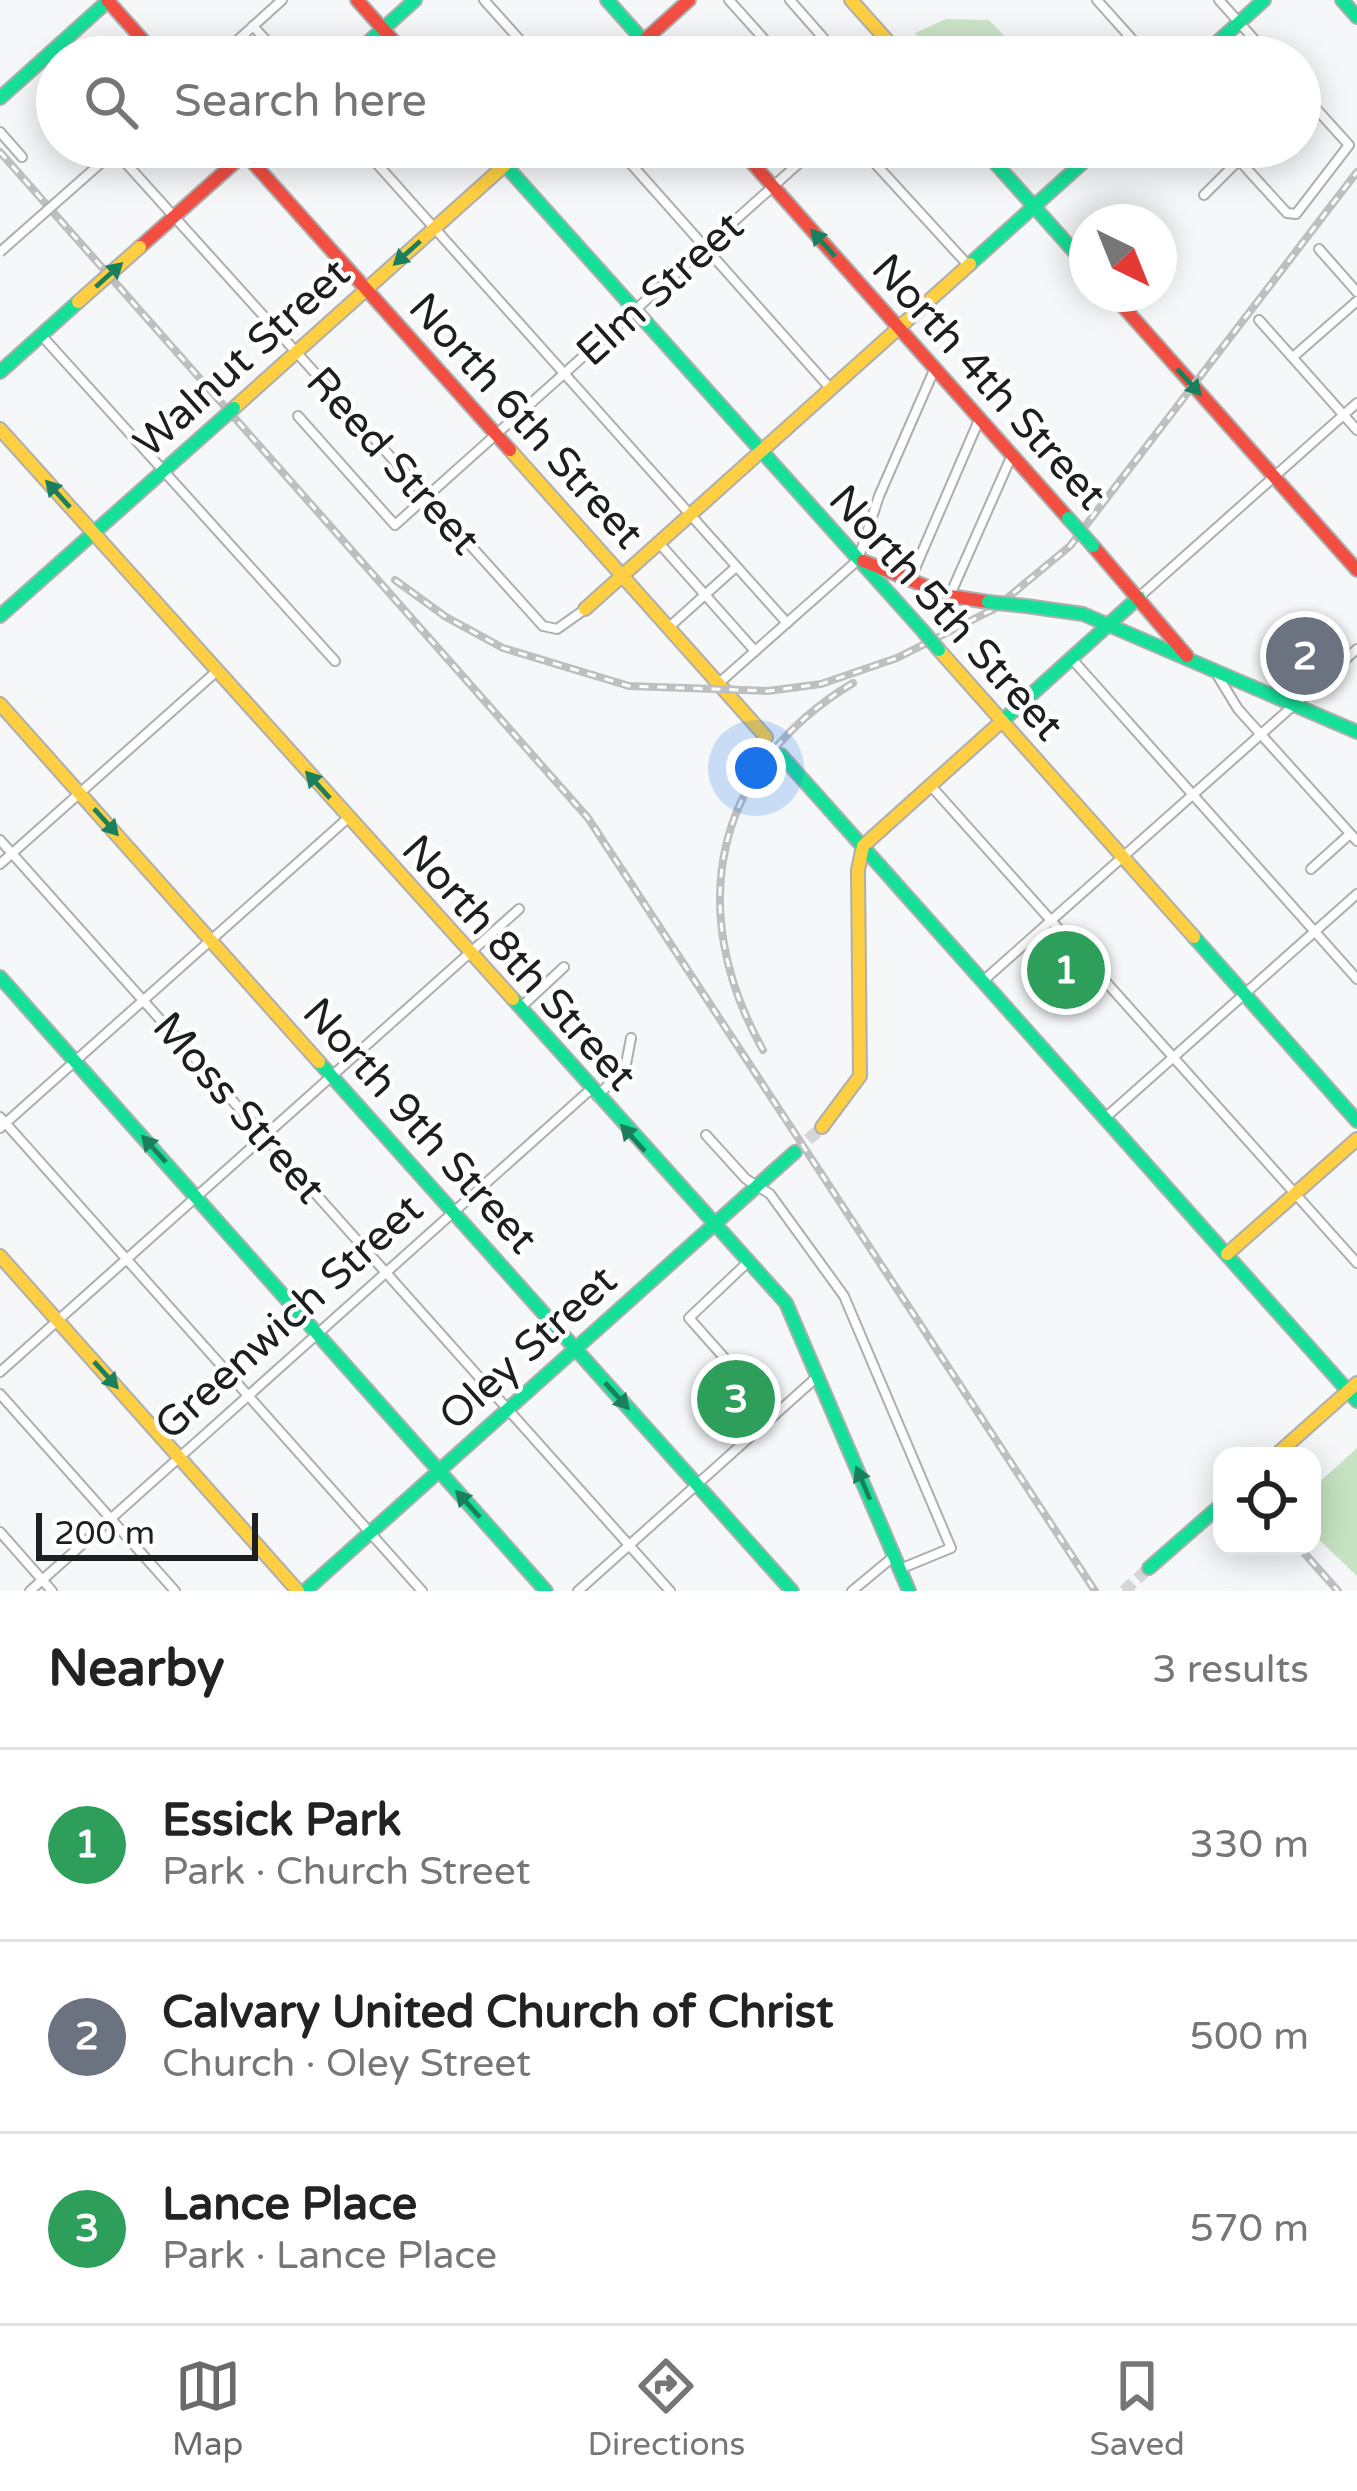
<!DOCTYPE html>
<meta charset="utf-8">
<style>
:root{--surface:#fff;--page:#f6f6f6;--text:#222;--muted:#767676;--line:#e0e0e0;--accent:#696a6c}
body{margin:0;font-family:"Varela Round",sans-serif;background:var(--page);color:var(--text)}
.controls{position:absolute;right:36px;bottom:36px;display:grid;overflow:hidden;border-radius:24px;box-shadow:0 6px 30px #0003}
.controls button{width:108px;height:108px;display:grid;place-items:center;padding:0;border:0;border-bottom:3px solid var(--line);background:var(--surface);color:var(--text);font:60px sans-serif}
.compass{position:absolute;left:1069px;top:204px;width:108px;height:108px;border-radius:50%;background:var(--surface);box-shadow:0 6px 30px #0003;rotate:137deg}
.scale{position:absolute;left:36px;bottom:30px;width:222px;box-sizing:border-box;padding-left:12px;border:6px solid #1d1e20;border-top:0;font-size:33px;line-height:42px;white-space:nowrap;color:#1d1e20;-webkit-text-stroke:9px #fff;paint-order:stroke}
.you{position:absolute;left:756px;top:768px;width:42px;height:42px;margin:-30px;border:9px solid #fff;border-radius:50%;background:#1a73e8;box-shadow:0 0 0 18px #1a73e833}
.badge{display:grid;place-items:center;width:78px;height:78px;border-radius:50%;background:var(--accent);color:#fff;font-size:39px;font-weight:700}
.pin{position:absolute;translate:-50% -50%;border:6px solid #fff;box-shadow:0 3px 12px #0006}
.list{margin:0;padding:0;list-style:none}
h2{display:flex;justify-content:space-between;align-items:center;height:156px;margin:0;padding:0 48px;font-size:51px}
h2 small{font-size:39px;font-weight:400;color:var(--muted)}
.list li{display:grid;grid-template-columns:78px 1fr auto;gap:36px;align-items:center;box-sizing:border-box;height:192px;padding:0 48px;border-top:3px solid var(--line)}
.list b{display:block;font-size:45px;white-space:nowrap}
.list p{margin:0;font-size:39px;white-space:nowrap;color:var(--muted)}
.list em{font-size:39px;font-style:normal;color:var(--muted)}
.icon{flex:none;width:66px;height:66px;fill:none;stroke:currentColor;stroke-width:2;stroke-linecap:round;stroke-linejoin:round}
.map{position:relative;flex:none;width:1357px;height:1591px;overflow:hidden}
.search{position:absolute;background:var(--surface);box-shadow:0 6px 30px #0003;left:36px;right:36px;top:36px;height:132px;display:flex;align-items:center;gap:30px;box-sizing:border-box;padding:0 42px;border-radius:66px;color:var(--muted);font-size:45px}
.sheet{height:732px;background:var(--surface)}
nav{display:flex;justify-content:space-around;align-items:center;box-sizing:border-box;height:168px;border-top:3px solid var(--line);background:var(--surface);font-size:33px;color:var(--muted)}
nav a{display:grid;justify-items:center;gap:6px}
nav .on{color:var(--accent)}
.map>svg:first-child{display:block}
</style>
<div class="map">
<svg width="1357" height="1591" viewBox="0 0 1357 1591">
<rect width="100%" height="100%" fill="#f5f7f9"/>
<g fill="#cce4c9">
<polygon points="946,19 989,20 1007,39 987,57 937,57 915,33"/>
<polygon points="1054,928 1106,986 1078,1011 1026,954"/>
<polygon points="742,1381 755,1395 731,1417 717,1402"/>
</g>
<polygon fill="#c5e2c1" points="1357,1448 1357,1576 1312,1533 1312,1489"/>
<g fill="none" stroke-linecap="round" stroke-linejoin="round">
<g stroke="#d5d6d8" stroke-width="12" stroke-dasharray="12 6" stroke-linecap="butt">
<polyline points="795,1152 822,1127"/>
<polyline points="1124,1591 1149,1568"/>
</g>
<defs>
<g id="street">
<polyline points="484,0 535,57"/>
<polyline points="729,0 780,57"/>
<polyline points="790,0 840,57"/>
<polyline points="1097,0 1148,57"/>
<polyline points="1219,0 1270,57"/>
<polyline points="253,26 281,57"/>
<polyline points="219,57 282,0"/>
<polyline points="0,132 22,157"/>
<polyline points="362,147 787,623"/>
<polyline points="616,147 830,388"/>
<polyline points="860,147 968,265"/>
<polyline points="1227,147 1287,213 1296,214 1349,145 1300,91"/>
<polyline points="115,151 543,626 557,629 584,610"/>
<polyline points="102,162 119,147"/>
<polyline points="1204,195 1252,147"/>
<polyline points="1319,249 1357,292"/>
<polyline points="1259,320 1357,430"/>
<polyline points="42,336 335,661"/>
<polyline points="1293,357 1357,301"/>
<polyline points="298,416 395,525 817,147"/>
<polyline points="659,543 755,651"/>
<polyline points="910,580 979,420"/>
<polyline points="950,595 1012,455"/>
<polyline points="1139,597 1357,403"/>
<polyline points="668,628 736,567"/>
<polyline points="1071,658 1357,979"/>
<polyline points="1216,673 1238,709 1357,841"/>
<polyline points="719,683 858,560 879,496 935,368"/>
<polyline points="931,786 1357,1263"/>
<polyline points="0,840 670,1591"/>
<polyline points="0,864 217,671"/>
<polyline points="1311,869 1350,834"/>
<polyline points="983,981 1357,649"/>
<polyline points="521,1007 564,967"/>
<polyline points="597,1096 625,1069 631,1038"/>
<polyline points="0,1117 422,1591"/>
<polyline points="1105,1118 1357,894"/>
<polyline points="0,1128 348,818"/>
<polyline points="706,1135 746,1179 770,1194 844,1296 951,1548 900,1569"/>
<polyline points="748,1262 689,1318 775,1415"/>
<polyline points="0,1372 519,909"/>
<polyline points="0,1394 175,1591"/>
<polyline points="0,1532 52,1591"/>
<polyline points="30,1591 590,1090"/>
<polyline points="578,1591 817,1377"/>
<polyline points="852,1591 893,1557"/>
</g>
<g id="fast">
<polyline points="607,0 658,57"/>
<polyline points="1342,0 1357,17"/>
<polyline points="352,57 415,0"/>
<polyline points="1201,57 1264,0"/>
<polyline points="0,98 109,0"/>
<polyline points="489,147 923,631"/>
<polyline points="981,147 1087,266"/>
<polyline points="970,264 1100,147"/>
<polyline points="0,372 78,302"/>
<polyline points="1026,606 1083,614 1357,732"/>
<polyline points="0,616 225,416"/>
<polyline points="1001,722 1139,597"/>
<polyline points="781,755 1357,1401"/>
<polyline points="1194,937 1357,1121"/>
<polyline points="0,977 546,1591"/>
<polyline points="513,999 786,1303 909,1591"/>
<polyline points="319,1062 792,1591"/>
<polyline points="1149,1568 1222,1504"/>
<polyline points="305,1591 795,1152"/>
</g>
<g id="slow">
<polyline points="851,0 902,57"/>
<polyline points="234,408 525,147"/>
<polyline points="0,429 513,999"/>
<polyline points="510,450 766,737"/>
<polyline points="585,609 970,264"/>
<polyline points="939,650 1194,937"/>
<polyline points="0,704 319,1062"/>
<polyline points="822,1127 860,1076 858,870 863,846 1001,722"/>
<polyline points="1227,1254 1357,1139"/>
<polyline points="0,1256 298,1591"/>
<polyline points="1275,1456 1357,1383"/>
</g>
<g id="jam">
<polyline points="107,0 158,57"/>
<polyline points="357,0 408,57"/>
<polyline points="626,57 689,0"/>
<polyline points="239,147 510,450"/>
<polyline points="738,147 1068,518"/>
<polyline points="140,247 252,147"/>
<polyline points="1112,294 1357,570"/>
<polyline points="1093,546 1187,656"/>
<polyline points="863,561 950,596 988,602"/>
</g>
</defs>
<use href="#street" stroke="#acaeaf" stroke-width="12"/>
<use href="#fast" stroke="#acaeaf" stroke-width="16"/>
<use href="#slow" stroke="#acaeaf" stroke-width="16"/>
<use href="#jam" stroke="#acaeaf" stroke-width="16"/>
<use href="#street" stroke="#fefefe" stroke-width="8"/>
<use href="#fast" stroke="#16e098" stroke-width="12"/>
<use href="#slow" stroke="#ffcf43" stroke-width="12"/>
<use href="#jam" stroke="#f24e42" stroke-width="12"/>
<defs>
<g id="rail">
<polyline points="0,152 588,818 1095,1591"/>
<polyline points="395,580 446,617 503,648 629,686 768,691 821,684 897,658 994,609 1070,546 1357,172"/>
<path d="M763,1050c-78,-139 -51,-282 90,-367"/>
<polyline points="1298,1546 1338,1591"/>
</g>
</defs>
<use href="#rail" stroke="#bebfbf" stroke-width="8"/>
<use href="#rail" stroke="#fff" stroke-width="3" stroke-dasharray="9" stroke-linecap="butt"/>
<defs>
<polyline id="street-bridge" points="0,252 102,162"/>
<g id="fast-bridge">
<polyline points="225,416 234,408"/>
<polyline points="1068,518 1093,546"/>
<polyline points="988,602 1026,606"/>
<polyline points="923,631 939,650"/>
</g>
<polyline id="slow-bridge" points="78,302 140,247"/>
</defs>
<use href="#street-bridge" stroke="#acaeaf" stroke-width="12" stroke-linecap="butt"/>
<use href="#fast-bridge" stroke="#acaeaf" stroke-width="16" stroke-linecap="butt"/>
<use href="#slow-bridge" stroke="#acaeaf" stroke-width="16" stroke-linecap="butt"/>
<use href="#street-bridge" stroke="#fefefe" stroke-width="8"/>
<use href="#fast-bridge" stroke="#16e098" stroke-width="12"/>
<use href="#slow-bridge" stroke="#ffcf43" stroke-width="12"/>
</g>
<defs><path id="oneway-solid" d="M-6-.8H1V-3.2L6.5 0L1 3.2V.8H-6Z" transform="scale(3)"/></defs>
<g fill="#1a7f5c">
<use href="#oneway-solid" transform="translate(823 243) rotate(-132)"/>
<use href="#oneway-solid" transform="translate(407 253) rotate(138)"/>
<use href="#oneway-solid" transform="translate(109 275) rotate(-42)"/>
<use href="#oneway-solid" transform="translate(1189 382) rotate(48)"/>
<use href="#oneway-solid" transform="translate(58 494) rotate(-132)"/>
<use href="#oneway-solid" transform="translate(318 785) rotate(-132)"/>
<use href="#oneway-solid" transform="translate(106 822) rotate(48)"/>
<use href="#oneway-solid" transform="translate(633 1138) rotate(-132)"/>
<use href="#oneway-solid" transform="translate(154 1149) rotate(-132)"/>
<use href="#oneway-solid" transform="translate(106 1375) rotate(48)"/>
<use href="#oneway-solid" transform="translate(617 1396) rotate(48)"/>
<use href="#oneway-solid" transform="translate(863 1483) rotate(-113)"/>
<use href="#oneway-solid" transform="translate(468 1504) rotate(-132)"/>
</g>
<g text-anchor="middle" stroke-width="9" stroke-linejoin="round" paint-order="stroke">
<g font-size="42" fill="#1d1e20" stroke="#fff">
<text transform="translate(659 288) rotate(-42)" y="15">Elm Street</text>
<text transform="translate(241 357) rotate(-42)" y="15">Walnut Street</text>
<text transform="translate(990 381) rotate(48)" y="15">North 4th Street</text>
<text transform="translate(527 420) rotate(48)" y="15">North 6th Street</text>
<text transform="translate(394 460) rotate(48)" y="15">Reed Street</text>
<text transform="translate(947 612) rotate(48)" y="15">North 5th Street</text>
<text transform="translate(520 962) rotate(48)" y="15">North 8th Street</text>
<text transform="translate(240 1107) rotate(49)" y="15">Moss Street</text>
<text transform="translate(421 1125) rotate(48)" y="15">North 9th Street</text>
<text transform="translate(288 1316) rotate(-42)" y="15">Greenwich Street</text>
<text transform="translate(527 1347) rotate(-42)" y="15">Oley Street</text>
</g>
</g>
</svg>
<div class="controls">
<button><svg class="icon" aria-label="locate" viewBox="0 0 24 24"><circle cx="12" cy="12" r="6"/><path d="M12 2v4M12 18v4M2 12h4M18 12h4"/></svg></button>
</div>
<svg class="compass" viewBox="-18 -18 36 36"><path d="M0-13l5 13h-10z" fill="#e53935"/><path d="M0 13l5-13h-10z" fill="#767676"/></svg>
<div class="scale">200 m</div>
<div class="you"></div>
<div class="pin badge" style="left:1066px;top:970px;background:#2e9e5b">1</div>
<div class="pin badge" style="left:1305px;top:656px;background:#6b7280">2</div>
<div class="pin badge" style="left:736px;top:1399px;background:#2e9e5b">3</div>
<div class="search"><svg class="icon" aria-label="search" viewBox="0 0 24 24"><circle cx="10" cy="10" r="6"/><path d="M15 15l6 6"/></svg>Search here</div>
</div>
<section class="sheet">
<h2>Nearby<small>3 results</small></h2>
<ul class="list">
<li><span class="badge" style="background:#2e9e5b">1</span><div><b>Essick Park</b><p>Park · Church Street</p></div><em>330 m</em></li>
<li><span class="badge" style="background:#6b7280">2</span><div><b>Calvary United Church of Christ</b><p>Church · Oley Street</p></div><em>500 m</em></li>
<li><span class="badge" style="background:#2e9e5b">3</span><div><b>Lance Place</b><p>Park · Lance Place</p></div><em>570 m</em></li>
</ul>
</section>
<nav>
<a class="on"><svg class="icon" aria-label="map" viewBox="0 0 24 24"><path d="M3 6l6-2 6 2 6-2v14l-6 2-6-2-6 2zM9 4v14M15 6v14"/></svg>Map</a>
<a><svg class="icon" aria-label="directions" viewBox="0 0 24 24"><path d="M12 3l9 9-9 9-9-9zM9 14v-3h6M13 9l2 2-2 2"/></svg>Directions</a>
<a><svg class="icon" aria-label="saved" viewBox="0 0 24 24"><path d="M7 4h10v16l-5-4-5 4z"/></svg>Saved</a>
</nav>
